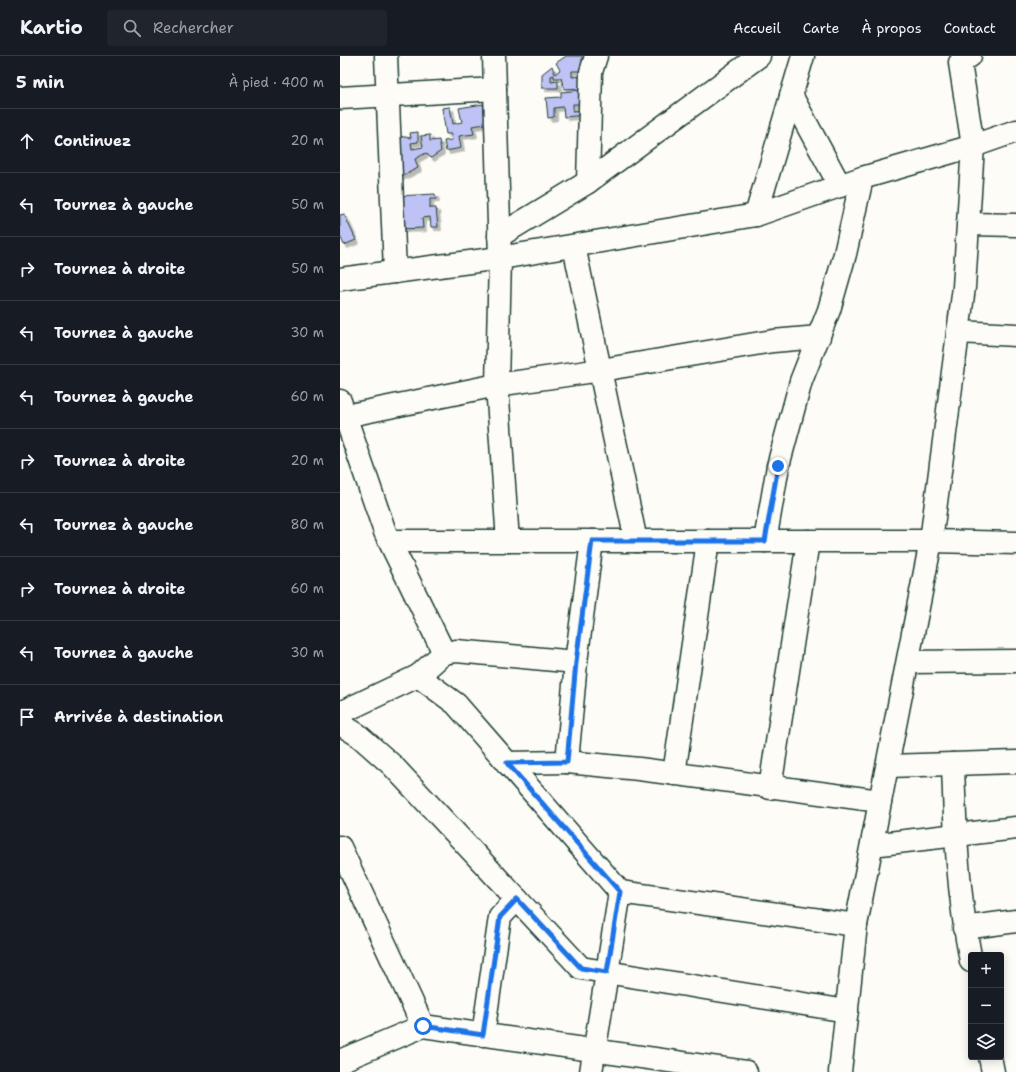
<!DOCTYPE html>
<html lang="fr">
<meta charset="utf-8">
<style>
:root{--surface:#171b24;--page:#20242c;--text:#f1f3f6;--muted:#9ea1a6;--line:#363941}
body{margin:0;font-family:"Shantell Sans",sans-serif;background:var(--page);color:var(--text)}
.controls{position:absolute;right:12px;bottom:12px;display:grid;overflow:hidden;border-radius:4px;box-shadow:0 2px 10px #0003}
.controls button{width:36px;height:36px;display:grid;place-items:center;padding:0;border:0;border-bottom:1px solid var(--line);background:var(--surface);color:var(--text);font:20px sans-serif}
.stop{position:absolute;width:12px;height:12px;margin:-9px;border:3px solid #1a73e8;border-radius:50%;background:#fff}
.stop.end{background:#1a73e8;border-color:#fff;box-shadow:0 1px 4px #0008}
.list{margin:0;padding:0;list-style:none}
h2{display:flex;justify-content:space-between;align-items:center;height:52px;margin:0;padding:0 16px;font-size:17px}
h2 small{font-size:13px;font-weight:400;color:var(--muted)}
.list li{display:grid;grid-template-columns:26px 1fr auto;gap:12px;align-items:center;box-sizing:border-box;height:64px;padding:0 16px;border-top:1px solid var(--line)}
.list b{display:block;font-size:15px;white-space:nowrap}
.list em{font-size:13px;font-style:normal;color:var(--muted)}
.icon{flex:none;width:22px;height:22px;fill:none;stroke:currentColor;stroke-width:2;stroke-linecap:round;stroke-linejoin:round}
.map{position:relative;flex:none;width:676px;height:1016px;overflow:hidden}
header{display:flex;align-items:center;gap:24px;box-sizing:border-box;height:56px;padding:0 20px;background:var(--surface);border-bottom:1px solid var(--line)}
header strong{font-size:19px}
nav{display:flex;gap:22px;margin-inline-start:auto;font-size:14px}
.search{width:280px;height:36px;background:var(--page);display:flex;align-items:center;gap:10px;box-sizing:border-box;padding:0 14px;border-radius:4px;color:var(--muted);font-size:15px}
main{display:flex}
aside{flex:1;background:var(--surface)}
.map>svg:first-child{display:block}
</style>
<header>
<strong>Kartio</strong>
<div class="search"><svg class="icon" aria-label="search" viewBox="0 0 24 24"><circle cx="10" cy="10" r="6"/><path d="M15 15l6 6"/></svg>Rechercher</div>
<nav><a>Accueil</a><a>Carte</a><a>À propos</a><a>Contact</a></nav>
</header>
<main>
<aside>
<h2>5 min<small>À pied · 400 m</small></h2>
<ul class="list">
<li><svg class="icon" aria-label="ahead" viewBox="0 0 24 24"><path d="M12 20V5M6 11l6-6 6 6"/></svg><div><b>Continuez</b></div><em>20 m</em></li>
<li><svg class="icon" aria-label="left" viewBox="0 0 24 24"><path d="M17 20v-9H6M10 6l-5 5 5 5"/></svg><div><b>Tournez à gauche</b></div><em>50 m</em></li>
<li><svg class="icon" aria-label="right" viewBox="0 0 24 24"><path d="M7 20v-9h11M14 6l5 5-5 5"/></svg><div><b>Tournez à droite</b></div><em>50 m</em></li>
<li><svg class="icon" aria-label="left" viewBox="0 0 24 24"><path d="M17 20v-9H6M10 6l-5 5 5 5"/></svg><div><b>Tournez à gauche</b></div><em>30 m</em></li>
<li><svg class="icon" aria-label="left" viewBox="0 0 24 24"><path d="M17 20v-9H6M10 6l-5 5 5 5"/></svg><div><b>Tournez à gauche</b></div><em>60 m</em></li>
<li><svg class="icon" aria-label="right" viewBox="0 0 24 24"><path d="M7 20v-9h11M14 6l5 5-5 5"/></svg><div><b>Tournez à droite</b></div><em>20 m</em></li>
<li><svg class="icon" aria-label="left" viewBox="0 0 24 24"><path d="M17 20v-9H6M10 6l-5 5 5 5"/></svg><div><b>Tournez à gauche</b></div><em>80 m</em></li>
<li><svg class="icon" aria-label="right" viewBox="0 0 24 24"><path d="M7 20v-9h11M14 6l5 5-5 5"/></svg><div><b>Tournez à droite</b></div><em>60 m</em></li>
<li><svg class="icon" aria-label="left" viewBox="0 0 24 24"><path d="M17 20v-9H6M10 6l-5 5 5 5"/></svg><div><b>Tournez à gauche</b></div><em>30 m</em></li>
<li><svg class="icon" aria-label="arrive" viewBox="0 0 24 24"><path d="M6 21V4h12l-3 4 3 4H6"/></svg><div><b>Arrivée à destination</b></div></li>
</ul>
</aside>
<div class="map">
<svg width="676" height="1016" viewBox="0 0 676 1016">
<defs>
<filter id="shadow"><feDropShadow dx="3.5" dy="3.5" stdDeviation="0" flood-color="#0004"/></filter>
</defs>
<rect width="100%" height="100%" fill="#fdfcf7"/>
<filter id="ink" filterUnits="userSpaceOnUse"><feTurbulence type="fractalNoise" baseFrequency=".025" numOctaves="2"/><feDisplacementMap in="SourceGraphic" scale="8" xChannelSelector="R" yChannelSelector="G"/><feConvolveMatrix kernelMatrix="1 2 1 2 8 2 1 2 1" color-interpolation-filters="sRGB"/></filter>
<g filter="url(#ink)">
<g fill="#bfc2f4" stroke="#1f3d34" filter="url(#shadow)">
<polygon points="226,0 242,0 242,15 232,15 232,21 245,20 245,32 224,33 221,22 214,22 214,19 211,20 211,26 218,25 218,32 202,32 202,18 212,10 215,18 220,14 216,7"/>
<polygon points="242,34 243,48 233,48 233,55 244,54 245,59 224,61 223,51 214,52 214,61 208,62 206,42 221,41 221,36"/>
<polygon points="143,48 146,68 132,70 134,78 119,80 121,92 106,95 104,85 112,84 111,78 106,78 102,52 110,51 113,68 122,66 119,52"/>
<polygon points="78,76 78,86 71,87 72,93 83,91 81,80 90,79 90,85 99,84 101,95 91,102 86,97 75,103 78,112 60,121 58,80 71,82 70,77"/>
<polygon points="95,138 96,143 90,143 90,152 96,152 98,171 91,171 90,161 82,162 83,172 60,173 57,140"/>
<polygon points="4,158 16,184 4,189 0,180 0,159"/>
</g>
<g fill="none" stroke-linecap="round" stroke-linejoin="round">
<defs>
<g id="minor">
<polyline points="46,0 55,216"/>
<polyline points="154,0 160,202 157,329 261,314 433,285 479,281"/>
<polyline points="451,39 500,130"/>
<polyline points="0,42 155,33"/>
<polyline points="248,126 251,16 256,0"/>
<polyline points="416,159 463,0"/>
<polyline points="629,168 676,169"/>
<polyline points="159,180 248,126 419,0"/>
<polyline points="234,190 296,485"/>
<polyline points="0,223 160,202 416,159 522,122 633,90 676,75"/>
<polyline points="618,276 676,279"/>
<polyline points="0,345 45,476 104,597"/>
<polyline points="0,361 157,329 168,485"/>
<polyline points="51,485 591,485 676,487"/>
<polyline points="252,485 236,606 227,706 299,713 540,745"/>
<polyline points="425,485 438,410 461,325 489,254 505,198 522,122"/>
<polyline points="568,606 676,605"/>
<polyline points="78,620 104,597 116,595 236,606"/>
<polyline points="0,657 78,620 116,648 280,836 516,869"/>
<polyline points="0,668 18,679 52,709 241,912 507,955"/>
<polyline points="167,707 227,706"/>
<path d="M613,708c2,66 5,132 18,197"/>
<polyline points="548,710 676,706"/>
<polyline points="334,718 368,485"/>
<polyline points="430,732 468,485"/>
<polyline points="532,789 676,772"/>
<polyline points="0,791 83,970"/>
<polyline points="624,872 676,865"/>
<polyline points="143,979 160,861 177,843"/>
<polyline points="650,1001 653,1016"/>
<polyline points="0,1005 83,970 406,1016"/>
<polyline points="251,1016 280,836"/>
<polyline points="500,1016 516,869 591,485 624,231 633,90 620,7 630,0"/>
</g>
</defs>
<use href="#minor" stroke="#1f3d34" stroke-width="25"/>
<use href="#minor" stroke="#fdfcf7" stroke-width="22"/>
</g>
</g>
<g fill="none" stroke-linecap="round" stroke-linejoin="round" filter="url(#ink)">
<polyline stroke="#1a73e8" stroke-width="5" points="83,970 143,979 160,861 177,843 241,912 267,916 280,836 167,707 227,706 236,606 252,485 425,485 438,410"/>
</g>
</svg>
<div class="controls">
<button>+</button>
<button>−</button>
<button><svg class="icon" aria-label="layers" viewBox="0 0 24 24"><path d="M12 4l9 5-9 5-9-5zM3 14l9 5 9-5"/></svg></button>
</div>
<div class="stop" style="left:83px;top:970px"></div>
<div class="stop end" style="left:438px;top:410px"></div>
</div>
</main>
